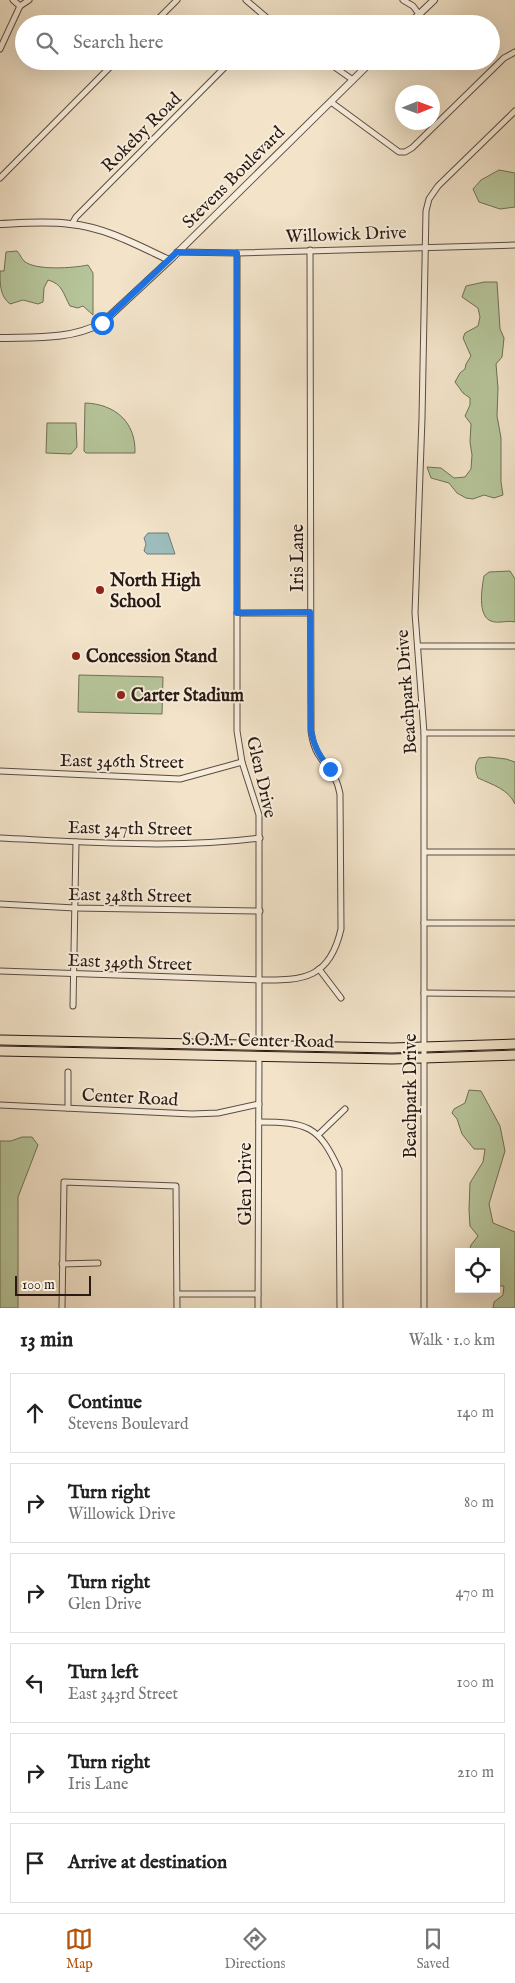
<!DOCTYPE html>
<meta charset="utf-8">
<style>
:root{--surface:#fff;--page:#f2f2f2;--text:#222;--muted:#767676;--line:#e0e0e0;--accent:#b45309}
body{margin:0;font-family:"IM FELL English",serif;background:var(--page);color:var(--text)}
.controls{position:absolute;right:15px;bottom:15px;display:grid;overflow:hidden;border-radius:0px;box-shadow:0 5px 20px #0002}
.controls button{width:45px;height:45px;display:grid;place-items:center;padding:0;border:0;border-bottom:1px solid var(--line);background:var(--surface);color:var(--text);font:25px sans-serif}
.compass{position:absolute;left:395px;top:85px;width:45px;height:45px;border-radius:50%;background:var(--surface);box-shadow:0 5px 20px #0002;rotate:89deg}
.scale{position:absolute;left:15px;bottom:12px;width:76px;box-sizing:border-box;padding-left:5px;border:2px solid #291a13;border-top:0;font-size:14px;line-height:18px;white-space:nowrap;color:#291a13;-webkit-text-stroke:4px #f7eddc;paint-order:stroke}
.stop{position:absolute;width:15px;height:15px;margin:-11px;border:4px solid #1a73e8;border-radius:50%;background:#fff}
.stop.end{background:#1a73e8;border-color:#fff;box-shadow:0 1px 5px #0008}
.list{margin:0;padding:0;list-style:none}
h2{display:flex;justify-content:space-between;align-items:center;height:65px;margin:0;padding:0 20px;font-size:21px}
h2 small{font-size:16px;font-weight:400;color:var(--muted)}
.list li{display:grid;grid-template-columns:32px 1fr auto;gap:15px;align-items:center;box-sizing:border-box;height:80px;margin:0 10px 10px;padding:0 10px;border:1px solid var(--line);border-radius:0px}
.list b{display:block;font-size:19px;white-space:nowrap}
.list p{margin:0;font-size:16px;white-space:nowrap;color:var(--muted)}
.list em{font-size:16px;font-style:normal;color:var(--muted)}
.icon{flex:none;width:28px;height:28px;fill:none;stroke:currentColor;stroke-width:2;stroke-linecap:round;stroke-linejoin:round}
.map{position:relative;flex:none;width:515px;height:1308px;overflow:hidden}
.search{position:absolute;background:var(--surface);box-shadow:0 5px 20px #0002;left:15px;right:15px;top:15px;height:55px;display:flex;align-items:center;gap:12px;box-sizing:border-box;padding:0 18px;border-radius:28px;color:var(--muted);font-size:19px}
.sheet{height:605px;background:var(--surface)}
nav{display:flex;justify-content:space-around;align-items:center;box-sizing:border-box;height:70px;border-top:1px solid var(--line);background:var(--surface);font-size:14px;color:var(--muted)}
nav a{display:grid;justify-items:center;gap:2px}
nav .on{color:var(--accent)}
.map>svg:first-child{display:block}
</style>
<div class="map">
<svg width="515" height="1308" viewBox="0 0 515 1308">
<rect width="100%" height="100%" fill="#f2e3c9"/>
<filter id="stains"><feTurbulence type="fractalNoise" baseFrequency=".004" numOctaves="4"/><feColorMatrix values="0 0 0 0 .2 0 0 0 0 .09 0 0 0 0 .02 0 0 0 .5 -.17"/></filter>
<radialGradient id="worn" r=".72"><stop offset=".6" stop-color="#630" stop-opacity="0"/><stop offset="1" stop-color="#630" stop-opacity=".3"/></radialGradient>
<g fill="#b6c59a" stroke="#707056">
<polygon points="499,170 515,173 515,207 500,209 479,202 473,189 481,180"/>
<path d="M17,251c3,3 4,7 7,10 11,10 50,7 64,4l5,8v42l-10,-9 -5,2 -8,-2c-7,-12 -7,-22 -22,-26l-4,8 -1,14 -5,2 -15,-4 -13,4c-10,-8 -10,-19 -10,-33h4l2,-19z"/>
<polygon points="484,282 497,282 500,329 504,338 502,357 496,364 498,388 497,416 501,438 501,482 503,495 494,498 484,495 473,499 466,498 457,493 449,483 431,478 427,467 441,468 454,478 465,477 471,469 472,455 470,442 471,424 465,416 470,405 470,398 463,393 455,382 460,373 465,369 466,364 471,356 463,338 465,333 478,326 480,317 478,308 462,297 466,286"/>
<path d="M85,403c30,1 51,19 50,50h-49l-2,-2z"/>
<polygon points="47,423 76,423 77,447 71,454 46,453"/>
<path d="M510,571l5,8v43c-8,-2 -17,2 -24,-1 -14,-5 -9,-34 -7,-45l5,-4z"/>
<polygon points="79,675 163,677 162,714 78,712"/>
<path d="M489,757l17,2 9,3v42c-7,-15 -22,-19 -37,-26 -3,-7 -4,-13 1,-20z"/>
<polygon points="469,1090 481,1091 500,1126 505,1151 489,1204 493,1223 515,1232 515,1308 493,1308 494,1302 503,1295 504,1286 496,1286 496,1252 469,1252 471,1245 478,1236 470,1226 469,1210 470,1183 483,1162 485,1149 474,1149 462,1134 457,1119 452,1113 454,1109 465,1103"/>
<polygon points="22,1137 32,1137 38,1145 18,1197 18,1308 0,1308 0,1141 11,1141"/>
</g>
<polygon fill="#9dbdbd" stroke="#6f7c79" points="148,533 168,533 175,554 147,554 144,551 146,544 144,538"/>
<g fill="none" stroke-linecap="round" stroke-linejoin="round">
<defs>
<g id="minor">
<polyline points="13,0 20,6"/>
<polyline points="246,0 274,24"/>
<polyline points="403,0 413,6 419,14"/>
<polyline points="153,24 177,0"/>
<polyline points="262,24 264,16"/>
<polyline points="0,49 20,6 29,0"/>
<polyline points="326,61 353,80"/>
<polyline points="331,102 399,152 405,152 412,148 504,58 515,52"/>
<polyline points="0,178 116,61"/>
<polyline points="72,224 76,217 231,61"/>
<polyline points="177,252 237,253 515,245"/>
<polyline points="237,253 237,731 242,762 259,815 259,1047"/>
<polyline points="237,613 310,613"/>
<polyline points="418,646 515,646"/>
<polyline points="424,733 515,733"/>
<polyline points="0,771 180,779 242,762"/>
<path d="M0,838c84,4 177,11 260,0"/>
<polyline points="425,852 515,852"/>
<polyline points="0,904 75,908 260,911"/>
<polyline points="424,923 515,923"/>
<polyline points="319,969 341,998"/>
<path d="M0,971l260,9c44,1 70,-2 81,-51l-1,-135c-4,-21 -12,-24 -22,-40 -4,-7 -6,-15 -7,-23l-1,-481"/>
<polyline points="424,993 515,994"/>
<polyline points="73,1006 76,842"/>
<polyline points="0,1105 192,1114 218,1113 259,1104"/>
<polyline points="68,1108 68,1072"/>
<path d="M259,1122c47,0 60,3 80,48l1,138"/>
<polyline points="318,1135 345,1109"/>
<polyline points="62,1264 98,1263"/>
<polyline points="177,1294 258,1294"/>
<polyline points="62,1308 64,1182 176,1186 177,1308"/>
<polyline points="258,1308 259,1055"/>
<polyline points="424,1308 424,733 415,613 422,418 426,211 429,199 438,186 515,111"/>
</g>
<g id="tertiary">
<polyline points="409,24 434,0"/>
<path d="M0,224c23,-1 47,-3 70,0 35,3 69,22 99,36"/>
<path d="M0,338c35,-1 70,2 102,-15l71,-66 199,-196"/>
</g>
<g id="primary">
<polyline points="0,1040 392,1048 515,1044"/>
<polyline points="0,1051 392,1059 515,1055"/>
</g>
</defs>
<use href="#minor" stroke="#5b4c40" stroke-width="7"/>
<use href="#tertiary" stroke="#5b4c40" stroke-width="8"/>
<use href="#primary" stroke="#291a13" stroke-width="11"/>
<use href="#minor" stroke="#f7eddc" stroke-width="5"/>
<use href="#tertiary" stroke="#f7eddc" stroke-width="6"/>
<use href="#primary" stroke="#f2e3c9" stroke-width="9"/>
</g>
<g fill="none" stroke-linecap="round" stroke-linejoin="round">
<path stroke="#1a73e8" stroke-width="6" d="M102,323l75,-71 60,1v360l73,-1 1,119c3,16 9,26 19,38"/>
</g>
<g fill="#8f2418" stroke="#f7eddc" stroke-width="2">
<circle cx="100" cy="590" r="5"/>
<circle cx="76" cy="656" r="5"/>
<circle cx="121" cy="695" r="5"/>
</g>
<g text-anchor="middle" stroke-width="4" stroke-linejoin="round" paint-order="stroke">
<g font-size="18" fill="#291a13" stroke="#f7eddc">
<text transform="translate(141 132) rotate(-45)" y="6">Rokeby Road</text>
<text transform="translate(233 177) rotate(-45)" y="6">Stevens Boulevard</text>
<text transform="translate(346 234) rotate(-2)" y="6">Willowick Drive</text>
<text transform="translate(297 558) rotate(-90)" y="6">Iris Lane</text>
<text transform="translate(406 692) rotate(-94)" y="6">Beachpark Drive</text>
<text transform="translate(122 761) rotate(1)" y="6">East 346th Street</text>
<text transform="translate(262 777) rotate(77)" y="6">Glen Drive</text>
<text transform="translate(130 828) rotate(1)" y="6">East 347th Street</text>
<text transform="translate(130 895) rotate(1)" y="6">East 348th Street</text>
<text transform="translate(130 962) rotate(2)" y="6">East 349th Street</text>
<text transform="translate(258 1040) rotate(1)" y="6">S.O.M. Center Road</text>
<text transform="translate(410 1096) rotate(-90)" y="6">Beachpark Drive</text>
<text transform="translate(130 1097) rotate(3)" y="6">Center Road</text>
<text transform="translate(245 1184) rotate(-90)" y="6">Glen Drive</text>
</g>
<g font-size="18" font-weight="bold" fill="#291a13" stroke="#f7eddc" text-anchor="start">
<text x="110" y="586">North High<tspan x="110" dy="21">School</tspan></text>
<text x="86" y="662">Concession Stand</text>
<text x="131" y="701">Carter Stadium</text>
</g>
</g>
<rect width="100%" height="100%" filter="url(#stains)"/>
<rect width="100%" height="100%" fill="url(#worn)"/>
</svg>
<div class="controls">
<button><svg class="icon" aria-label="locate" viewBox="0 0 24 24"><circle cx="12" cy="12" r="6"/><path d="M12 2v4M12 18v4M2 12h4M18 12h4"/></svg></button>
</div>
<svg class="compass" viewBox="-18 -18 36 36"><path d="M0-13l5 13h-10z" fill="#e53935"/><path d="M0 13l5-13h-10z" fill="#767676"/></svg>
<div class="scale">100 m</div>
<div class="stop" style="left:102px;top:323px"></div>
<div class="stop end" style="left:330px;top:769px"></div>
<div class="search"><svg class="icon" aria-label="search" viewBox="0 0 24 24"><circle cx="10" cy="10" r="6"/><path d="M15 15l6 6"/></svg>Search here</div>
</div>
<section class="sheet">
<h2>13 min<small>Walk · 1.0 km</small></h2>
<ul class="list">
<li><svg class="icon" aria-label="ahead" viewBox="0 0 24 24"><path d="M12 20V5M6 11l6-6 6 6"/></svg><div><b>Continue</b><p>Stevens Boulevard</p></div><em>140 m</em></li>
<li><svg class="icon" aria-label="right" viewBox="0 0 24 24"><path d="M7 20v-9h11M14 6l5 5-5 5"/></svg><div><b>Turn right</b><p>Willowick Drive</p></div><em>80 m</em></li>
<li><svg class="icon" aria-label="right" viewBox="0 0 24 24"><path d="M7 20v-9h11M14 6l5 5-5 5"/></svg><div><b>Turn right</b><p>Glen Drive</p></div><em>470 m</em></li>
<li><svg class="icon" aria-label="left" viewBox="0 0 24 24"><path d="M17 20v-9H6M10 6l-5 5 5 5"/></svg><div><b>Turn left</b><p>East 343rd Street</p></div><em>100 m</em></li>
<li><svg class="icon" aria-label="right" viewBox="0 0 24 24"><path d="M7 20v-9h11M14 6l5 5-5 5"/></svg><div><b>Turn right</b><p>Iris Lane</p></div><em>210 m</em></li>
<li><svg class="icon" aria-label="arrive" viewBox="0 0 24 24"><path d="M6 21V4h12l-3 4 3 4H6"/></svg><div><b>Arrive at destination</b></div></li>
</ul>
</section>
<nav>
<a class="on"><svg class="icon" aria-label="map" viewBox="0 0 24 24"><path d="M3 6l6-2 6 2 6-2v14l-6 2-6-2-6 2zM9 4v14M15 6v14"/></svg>Map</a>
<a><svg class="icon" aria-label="directions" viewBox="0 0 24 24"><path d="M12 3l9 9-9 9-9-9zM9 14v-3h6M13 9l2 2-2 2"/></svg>Directions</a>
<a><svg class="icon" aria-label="saved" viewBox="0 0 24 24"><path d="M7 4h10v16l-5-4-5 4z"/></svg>Saved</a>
</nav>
